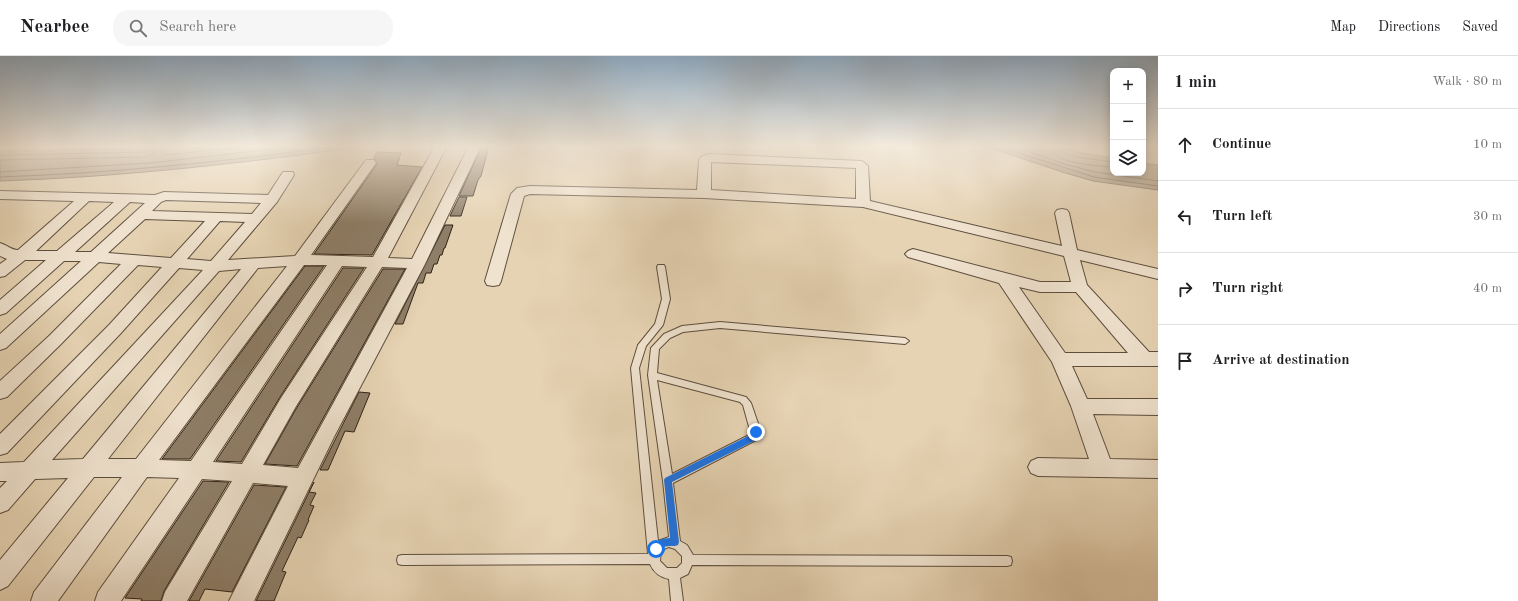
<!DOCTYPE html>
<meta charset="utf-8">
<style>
:root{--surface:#fff;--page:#f6f6f6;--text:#202124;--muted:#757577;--line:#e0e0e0}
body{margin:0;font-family:"Old Standard TT",serif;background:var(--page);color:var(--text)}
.controls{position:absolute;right:12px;top:12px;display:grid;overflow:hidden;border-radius:8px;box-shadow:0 2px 10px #0003}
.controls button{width:36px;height:36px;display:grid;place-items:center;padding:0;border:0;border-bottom:1px solid var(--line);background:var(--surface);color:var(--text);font:20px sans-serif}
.stop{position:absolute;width:12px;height:12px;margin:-9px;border:3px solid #1a73e8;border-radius:50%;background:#fff}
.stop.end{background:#1a73e8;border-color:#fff;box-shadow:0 1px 4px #0008}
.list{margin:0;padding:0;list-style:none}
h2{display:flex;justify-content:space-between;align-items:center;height:52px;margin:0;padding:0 16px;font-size:17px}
h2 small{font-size:13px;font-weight:400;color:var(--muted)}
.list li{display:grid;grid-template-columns:26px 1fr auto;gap:12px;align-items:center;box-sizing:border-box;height:72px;padding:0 16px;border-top:1px solid var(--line)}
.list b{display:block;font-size:15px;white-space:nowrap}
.list em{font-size:13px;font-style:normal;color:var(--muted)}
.icon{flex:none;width:22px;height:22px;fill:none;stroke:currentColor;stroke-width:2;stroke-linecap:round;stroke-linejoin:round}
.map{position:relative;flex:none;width:1158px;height:545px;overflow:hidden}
header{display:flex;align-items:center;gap:24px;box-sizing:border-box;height:56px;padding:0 20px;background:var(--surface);border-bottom:1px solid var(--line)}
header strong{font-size:19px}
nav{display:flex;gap:22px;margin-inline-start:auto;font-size:14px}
.search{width:280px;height:36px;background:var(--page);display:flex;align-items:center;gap:10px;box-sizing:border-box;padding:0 14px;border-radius:16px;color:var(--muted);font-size:15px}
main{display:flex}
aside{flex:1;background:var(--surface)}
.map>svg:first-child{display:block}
</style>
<header>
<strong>Nearbee</strong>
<div class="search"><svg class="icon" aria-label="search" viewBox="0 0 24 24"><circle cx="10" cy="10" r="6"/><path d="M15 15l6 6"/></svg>Search here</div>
<nav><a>Map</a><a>Directions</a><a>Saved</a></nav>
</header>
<main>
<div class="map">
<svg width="1158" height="545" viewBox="0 0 1158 545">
<rect width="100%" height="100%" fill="#e6d3b3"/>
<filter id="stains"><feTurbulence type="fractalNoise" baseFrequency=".005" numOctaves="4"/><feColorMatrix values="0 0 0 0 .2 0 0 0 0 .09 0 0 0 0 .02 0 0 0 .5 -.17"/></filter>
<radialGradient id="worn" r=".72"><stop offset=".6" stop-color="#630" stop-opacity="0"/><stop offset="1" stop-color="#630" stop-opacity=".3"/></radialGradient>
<g fill="#a8977e" stroke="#786855">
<path d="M166,90h201c-122,17 -244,31 -367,35v-30l151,-3z"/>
<polygon points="985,90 1055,90 1082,97 1113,102 1113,117 1143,117 1143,107 1158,109 1158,134 1093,125 1062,116"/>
</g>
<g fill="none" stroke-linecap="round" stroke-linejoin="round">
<g stroke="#6c5c4a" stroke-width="1">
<polyline points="162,90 161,97 163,99 256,90"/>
<polyline points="997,90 1094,121 1158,130"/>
<polyline points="1013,90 1064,108 1095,116 1158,125"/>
<path d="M1052,90c1,3 1,7 4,9 11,9 43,11 57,12"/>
<polyline points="1058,90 1058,94 1076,101 1113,106"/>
<polyline points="0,99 146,96 150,94 151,90"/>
<polyline points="0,104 147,101 154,98 156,90"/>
<polyline points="0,116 150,107 300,90"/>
<path d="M0,121c113,-4 225,-15 337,-31"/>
</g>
</g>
<g fill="#8e7e68" stroke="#2f2217">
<polygon points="482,90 489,90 481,120 478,124 473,140 459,140"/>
<polygon points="377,96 401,97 397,109 422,111 372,199 314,198 377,108 374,102"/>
<polygon points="459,141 467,141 461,160 450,160"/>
<polygon points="445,169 453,169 445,192 444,192 442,199 440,199 437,208 434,208 431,217 426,217 423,227 418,227 403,268 395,268"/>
<polygon points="305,210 324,210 190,403 162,403"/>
<polygon points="343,212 364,212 280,341 241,406 216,405"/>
<polygon points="383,213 405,213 297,410 265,408 296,353"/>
<polygon points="359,336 370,337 354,376 345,375 328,414 320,414"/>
<polygon points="203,425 229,426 164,535 161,545 141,545 142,543 125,542"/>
<polygon points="314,426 309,436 316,437 310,449 314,450 308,464 309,464 301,482 298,481 282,515 286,516 274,545 256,545"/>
<polygon points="254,429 286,431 232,536 205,533 199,545 189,545"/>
</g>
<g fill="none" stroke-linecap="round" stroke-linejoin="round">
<defs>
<path id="lane" d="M658,209h6l1,2 5,32 -7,26 -17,21 -7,22 19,173 11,-4 -6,-56 -15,-106 3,-27 13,-14 18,-8 38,-4 185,16 4,3 -4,3 -185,-16 -37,4 -13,6 -11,11 -2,24 89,24 5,6 10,29 -3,7 -85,44 7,58 7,4 6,10 314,1 4,1 1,4 -1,4 -4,1 -315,-1 -4,9 -8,4 3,23h-12l-2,-22c-9,-2 -15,-6 -19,-15l-248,1 -4,-1 -1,-4 1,-4 4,-1 246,-1 -17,-186 7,-23 17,-21 7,-25 -5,-32zM657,324l83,22 3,3 8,29 -79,40zM669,491l6,2 7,7v7l-5,5h-10l-7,-7 1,-9 5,-4z"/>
<g id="street">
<path d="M435,90h12l-59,112 24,1 57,-113h12l-56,118 -90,171 -81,166h-25l59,-115 -35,-3 -66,118h-25l3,-9 67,-111 -30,-2 -81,122h-26l3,-9 81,-114 -32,-1 -89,124h-27l3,-9 88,-115h-28l-86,109 -8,4v-30l68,-82 -33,1 -27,31 -8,3v-25l7,-7h-7v-18l24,-1 179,-192 -24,-2 -58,65 -114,120 -7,2v-21l109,-109 53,-58 -24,-2 -77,79 -54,53 -7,2v-18l49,-45 72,-72 -22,-2 -93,86 -6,2v-16l81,-73h-17l-58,52 -6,2v-15l46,-40h-21l-20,16 -5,1v-13l7,-5 -7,-3v-13c7,2 11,7 18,7l56,-49 -74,-2v-8l155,4 9,-3 104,3 15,-23h10l1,3 -17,27 -49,58 67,-4 71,-96h8l2,3 -65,92 62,2zM166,144l95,3 -9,11 -100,-3 9,-9zM89,145l25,1 -57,49h-21zM130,146l15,1 -54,49h-16zM145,163l60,2 -34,37 -63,-5zM220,165l25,1 -34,39 -24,-2zM304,209h23l-136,196 -32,-1zM287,210l-151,193h-28l150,-191zM342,210l25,1 -86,131 -39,66 -29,-2zM382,211l25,1 -109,200 -35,-3 32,-57zM241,213l-158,190 -31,1 167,-189z"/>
<path d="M709,98l153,7 6,5 2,35 192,45 -7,-33 2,-3 5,-1 5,1 2,3 8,37 81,19v10l-78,-19 7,25 62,67h9v14h-86l15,33h71v16l-65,-1 17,45 48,1v18l-120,-2 -7,-3 -3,-6 3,-6 7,-3 51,1 -18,-53 -19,-44 -53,-79 -91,-26 -3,-3 3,-3 5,-2 127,33h31l-7,-26 -201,-49 -159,-9 -174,-4 -6,2 -23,85 -2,4 -6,1 -6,-1 -2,-4 26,-87 6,-6 13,-2 167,4 2,-30 2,-3zM711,106l145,6v31l-145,-9zM1019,231l21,5h36l52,61h-63z"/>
</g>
</defs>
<use href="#lane" stroke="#5d4e3e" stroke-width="2"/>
<use href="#street" stroke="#5d4e3e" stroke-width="2"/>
<use href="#lane" fill="#efe2ce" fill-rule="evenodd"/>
<use href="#street" fill="#efe2ce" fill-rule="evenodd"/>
</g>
<linearGradient id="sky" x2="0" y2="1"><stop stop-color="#8ea8be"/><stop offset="0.54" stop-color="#f4ebdd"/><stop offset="1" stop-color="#f4ebdd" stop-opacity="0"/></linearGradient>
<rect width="1158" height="167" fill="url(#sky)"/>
<path fill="#1a73e8" d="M756,373l4,3 -2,7 -86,43 7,60 -1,3c-4,2 -10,0 -14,2 -3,2 -5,5 -8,6l-3,-1 -2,-3c4,-8 11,-11 19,-11l-6,-58 1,-2 87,-44 2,-4z"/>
<rect width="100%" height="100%" filter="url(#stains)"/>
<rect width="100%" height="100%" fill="url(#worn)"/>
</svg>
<div class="controls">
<button>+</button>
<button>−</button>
<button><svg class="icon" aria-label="layers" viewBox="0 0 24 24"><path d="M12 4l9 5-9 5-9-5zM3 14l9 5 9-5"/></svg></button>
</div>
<div class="stop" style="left:656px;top:493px"></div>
<div class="stop end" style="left:756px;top:376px"></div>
</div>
<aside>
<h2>1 min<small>Walk · 80 m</small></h2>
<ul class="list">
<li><svg class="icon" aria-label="ahead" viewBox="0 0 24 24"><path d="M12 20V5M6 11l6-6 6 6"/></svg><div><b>Continue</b></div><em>10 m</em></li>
<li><svg class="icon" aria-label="left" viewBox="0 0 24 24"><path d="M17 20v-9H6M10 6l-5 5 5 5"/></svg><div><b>Turn left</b></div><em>30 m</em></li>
<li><svg class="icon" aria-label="right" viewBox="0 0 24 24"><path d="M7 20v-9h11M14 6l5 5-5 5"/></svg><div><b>Turn right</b></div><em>40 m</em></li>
<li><svg class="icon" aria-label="arrive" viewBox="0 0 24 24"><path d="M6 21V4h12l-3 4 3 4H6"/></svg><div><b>Arrive at destination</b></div></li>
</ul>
</aside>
</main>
